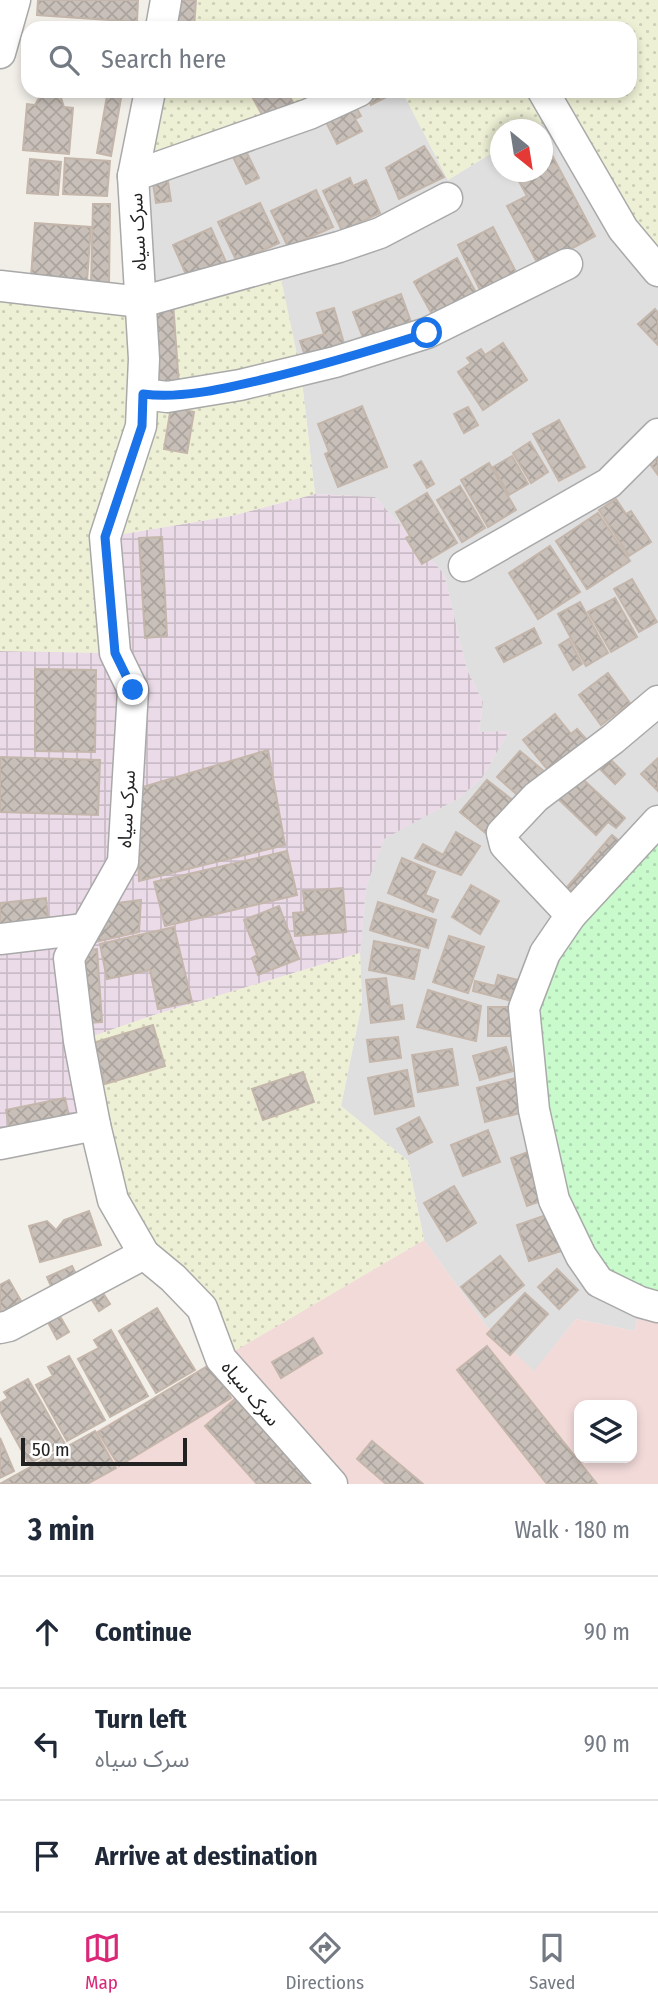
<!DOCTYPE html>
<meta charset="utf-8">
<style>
:root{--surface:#fff;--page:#f2f2f3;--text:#1f2937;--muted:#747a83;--line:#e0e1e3;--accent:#db2777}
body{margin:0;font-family:"Fira Sans Condensed","Noto Sans Arabic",sans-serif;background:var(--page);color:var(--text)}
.controls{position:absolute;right:21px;bottom:21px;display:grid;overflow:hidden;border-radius:14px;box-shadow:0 4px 10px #0003}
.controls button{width:63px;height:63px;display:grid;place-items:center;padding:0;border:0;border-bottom:2px solid var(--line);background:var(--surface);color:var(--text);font:35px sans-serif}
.compass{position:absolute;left:490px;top:119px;width:63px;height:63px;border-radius:50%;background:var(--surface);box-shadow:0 4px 10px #0003;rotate:150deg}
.scale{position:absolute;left:21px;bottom:18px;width:166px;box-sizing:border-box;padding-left:7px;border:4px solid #222;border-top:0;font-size:19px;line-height:24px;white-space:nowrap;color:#222;-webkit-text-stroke:5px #fff;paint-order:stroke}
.stop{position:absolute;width:21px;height:21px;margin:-16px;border:5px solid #1a73e8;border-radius:50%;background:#fff}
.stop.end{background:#1a73e8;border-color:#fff;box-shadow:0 2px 7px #0008}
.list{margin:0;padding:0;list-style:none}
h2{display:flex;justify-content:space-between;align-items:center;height:91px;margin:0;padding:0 28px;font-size:30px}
h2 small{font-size:23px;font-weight:400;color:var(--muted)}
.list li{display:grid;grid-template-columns:46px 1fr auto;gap:21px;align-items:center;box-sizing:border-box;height:112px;padding:0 28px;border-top:2px solid var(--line)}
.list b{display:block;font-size:26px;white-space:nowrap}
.list p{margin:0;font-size:23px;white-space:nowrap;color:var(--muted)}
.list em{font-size:23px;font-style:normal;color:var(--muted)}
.icon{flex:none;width:38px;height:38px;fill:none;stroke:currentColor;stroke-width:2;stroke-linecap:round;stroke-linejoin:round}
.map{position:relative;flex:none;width:658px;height:1484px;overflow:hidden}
.search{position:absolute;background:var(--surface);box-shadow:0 4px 10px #0003;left:21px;right:21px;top:21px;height:77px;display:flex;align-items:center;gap:18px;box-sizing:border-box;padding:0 24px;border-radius:21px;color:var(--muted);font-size:26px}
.sheet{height:427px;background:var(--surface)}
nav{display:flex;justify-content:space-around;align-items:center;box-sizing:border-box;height:98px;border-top:2px solid var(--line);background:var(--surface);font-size:19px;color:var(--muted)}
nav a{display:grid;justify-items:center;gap:4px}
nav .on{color:var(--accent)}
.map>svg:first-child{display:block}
</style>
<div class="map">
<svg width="658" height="1484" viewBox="0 0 658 1484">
<defs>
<pattern id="industrial-grid" width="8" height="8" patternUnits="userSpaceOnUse" patternTransform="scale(1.75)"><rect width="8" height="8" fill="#ebdbe8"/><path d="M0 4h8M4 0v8" fill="none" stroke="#c9bcc7"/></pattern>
<pattern id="farmland-dots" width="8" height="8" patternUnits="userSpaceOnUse" patternTransform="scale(1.75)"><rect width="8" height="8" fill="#eef0d5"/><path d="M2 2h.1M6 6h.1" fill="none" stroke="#ccceb7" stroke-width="1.8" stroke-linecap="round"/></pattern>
<pattern id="park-dots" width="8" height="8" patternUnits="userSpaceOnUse" patternTransform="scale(1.75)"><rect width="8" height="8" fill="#c8facc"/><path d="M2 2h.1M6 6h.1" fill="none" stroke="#acd6af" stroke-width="1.8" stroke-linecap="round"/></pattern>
<pattern id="building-cross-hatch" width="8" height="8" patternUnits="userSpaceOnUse" patternTransform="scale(1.75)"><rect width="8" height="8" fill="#c7bfb8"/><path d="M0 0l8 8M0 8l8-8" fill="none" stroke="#aba49e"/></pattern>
</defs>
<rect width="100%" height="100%" fill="#f2efe9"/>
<polygon fill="#e0dfdf" points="334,91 402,91 448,180 500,148 500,172 542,172 542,130 532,129 542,123 658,264 658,821 640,1302 635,1331 576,1319 534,1372 487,1327 424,1240 408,1161 341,1106 362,1003 360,953 366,887 384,838 459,798 482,778 509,731 479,733 483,702 467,670 444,574 375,497 315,494 301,373 141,302 133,176"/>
<path fill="#f2dad9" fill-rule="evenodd" d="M424,1240l63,87 47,44 42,-52 59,12 5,-29 18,5v177h-653zM579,1405h53v53h-53z"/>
<polygon fill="url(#industrial-grid)" points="315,494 375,497 444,574 467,670 483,702 479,732 509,731 482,778 459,798 384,839 366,887 360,953 151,1016 80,1041 95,1125 0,1144 0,651 115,653 105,537 231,516"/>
<g fill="url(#farmland-dots)">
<polygon points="166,0 658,0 658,264 543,124 532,129 500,130 500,148 448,180 402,91 630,91 630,28 161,28"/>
<polygon points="150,91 334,91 133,176"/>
<polygon points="279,269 301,373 315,494 231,516 105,537 115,653 0,651 0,286 141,302"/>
<polygon points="360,953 362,1003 341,1106 408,1161 424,1240 221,1359 144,1254 79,1041 151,1016"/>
</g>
<polygon fill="url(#park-dots)" points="658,821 658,1307 581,1256 524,1008 545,953"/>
<g fill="url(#building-cross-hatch)" stroke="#c4b6ab" stroke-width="2">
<polygon points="38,0 138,0 137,22 37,15"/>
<polygon points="174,0 196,0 194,28 171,28"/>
<polygon points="48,91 60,95 64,107 73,108 69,154 23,150 27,104 35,105 41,94"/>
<polygon points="249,91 287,91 295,106 266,122"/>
<polygon points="380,91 398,91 371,105 367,98"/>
<polygon points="107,96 121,98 111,156 97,153"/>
<polygon points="355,105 361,116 355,119 362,131 337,144 325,120"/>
<polygon points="544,140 595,236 539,266 507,206 527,196 514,172 542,172"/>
<polygon points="424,146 444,177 399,199 386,168"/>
<polygon points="245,149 259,178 246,184 232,155"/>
<polygon points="65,158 110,161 107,196 63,194"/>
<polygon points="30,159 61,162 58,195 27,193"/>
<polygon points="167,175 171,201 156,203 152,177"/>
<polygon points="350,178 353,186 366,180 380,213 342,231 323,191"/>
<polygon points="316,190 333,227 288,247 271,211"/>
<polygon points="260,203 279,243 237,262 218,222"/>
<polygon points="93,204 110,204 109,285 91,285"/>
<polygon points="35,223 91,227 87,281 31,277"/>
<polygon points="493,227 517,274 481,292 458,245"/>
<polygon points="211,228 226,262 188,279 173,245"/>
<polygon points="457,258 477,294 434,318 414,282"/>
<polygon points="401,294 412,325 365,343 353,312"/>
<polygon points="173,302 179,386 159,388 153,303"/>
<polygon points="334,308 345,347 306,359 300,341 324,334 317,313"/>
<polygon points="655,309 658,313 658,345 638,324"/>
<polygon points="503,343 527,380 483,410 458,372 471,363 467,358 481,349 485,355"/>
<polygon points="362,406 387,467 338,487 325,454 329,452 318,424"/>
<polygon points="171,407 194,412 187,453 164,449"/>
<polygon points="468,407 478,425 464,433 454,414"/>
<polygon points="559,420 585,467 559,481 533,434"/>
<polygon points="530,442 548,472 531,483 513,453"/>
<polygon points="512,456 528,484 509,495 493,467"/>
<polygon points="658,457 658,475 650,464"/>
<polygon points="421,461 434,484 427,488 414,465"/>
<polygon points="489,463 516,510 488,527 461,480"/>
<polygon points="460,486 485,528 462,542 437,500"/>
<polygon points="427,493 457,543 422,564 406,538 410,536 396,512"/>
<polygon points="616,499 626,514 631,511 651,542 629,556 599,510"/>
<polygon points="598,513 630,561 587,589 556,541"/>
<polygon points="162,537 167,636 145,638 139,538"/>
<polygon points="550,546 580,592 538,619 509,573"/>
<polygon points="632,579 657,622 639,632 614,589"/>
<polygon points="615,598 637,637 611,652 588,612"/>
<polygon points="580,602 608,653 586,666 558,614"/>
<polygon points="534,628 541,643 504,662 496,648"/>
<polygon points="569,639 582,664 573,670 559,645"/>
<polygon points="35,669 96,670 95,752 35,751"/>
<polygon points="608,673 630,703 601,725 579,695"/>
<polygon points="555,714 571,734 577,729 586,739 548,770 523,740"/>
<polygon points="268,750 285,845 139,881 136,789"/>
<polygon points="601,750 625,774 615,784 591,760"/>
<polygon points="520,751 545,772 522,799 497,777"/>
<polygon points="0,757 100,760 98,815 0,812"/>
<polygon points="658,758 658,791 641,774"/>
<polygon points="576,773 625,818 616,828 608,822 596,835 555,796"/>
<polygon points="487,780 515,802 488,835 460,812"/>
<polygon points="456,832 480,846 461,875 415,858 423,844 443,855"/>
<polygon points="612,835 623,844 571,904 561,894"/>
<polygon points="287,851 297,895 165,926 154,882"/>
<polygon points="402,858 435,872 425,895 438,900 433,912 388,893"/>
<polygon points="471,885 499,901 480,934 452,917"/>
<polygon points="343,888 346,932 295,936 293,913 305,912 303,891"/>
<polygon points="46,898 49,928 0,934 0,903"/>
<polygon points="141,900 139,932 86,944 102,905"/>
<polygon points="378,902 436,920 428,948 370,930"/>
<polygon points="279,906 299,959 258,975 252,958 257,955 244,920"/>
<polygon points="174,927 192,1002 158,1009 150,970 107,979 100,944"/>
<polygon points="449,936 484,947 468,993 433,982"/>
<polygon points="374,941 420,950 414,979 369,970"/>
<polygon points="97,949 102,1022 85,1023 80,950"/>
<polygon points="498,975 518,980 512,1001 473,991 475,981 495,986"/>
<polygon points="386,978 390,1007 402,1005 404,1019 371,1023 366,980"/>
<polygon points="428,990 481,1006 476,1041 417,1027"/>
<rect x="488" y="1007" width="26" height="29"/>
<polygon points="153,1025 165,1066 105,1084 93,1043"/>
<polygon points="398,1037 401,1058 370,1062 367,1040"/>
<polygon points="506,1047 513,1071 480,1080 473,1056"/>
<polygon points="452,1049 458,1085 418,1092 412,1055"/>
<polygon points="407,1070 414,1106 375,1114 368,1078"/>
<polygon points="303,1072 314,1102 263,1120 252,1089"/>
<polygon points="516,1078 524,1112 485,1122 477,1088"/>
<polygon points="65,1098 71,1125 11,1137 6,1110"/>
<polygon points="419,1117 432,1142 409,1154 397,1129"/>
<polygon points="488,1130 500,1162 463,1176 451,1145"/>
<polygon points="528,1152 544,1200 527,1206 511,1158"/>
<polygon points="454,1186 476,1223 447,1241 424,1203"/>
<polygon points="89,1211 101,1245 40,1262 29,1226 47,1221 56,1230 64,1220"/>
<polygon points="549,1214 561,1251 529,1261 517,1225"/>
<polygon points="500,1256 524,1285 485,1317 461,1287"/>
<polygon points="72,1266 80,1282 54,1293 47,1277"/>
<polygon points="557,1269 578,1290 559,1309 538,1287"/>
<polygon points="9,1280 21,1301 0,1314 0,1285"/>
<polygon points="101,1290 110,1304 99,1311 90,1297"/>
<polygon points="525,1293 548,1314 510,1355 487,1334"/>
<polygon points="157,1308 195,1370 156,1393 119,1331"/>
<polygon points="57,1311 69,1332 57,1339 45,1317"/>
<polygon points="111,1330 148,1396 110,1417 78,1359 99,1348 94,1340"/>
<polygon points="313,1338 322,1353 281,1378 272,1362"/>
<polygon points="487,1346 597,1484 547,1484 457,1370"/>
<polygon points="69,1356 105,1420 67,1441 36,1385 53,1376 48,1367"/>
<polygon points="211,1364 231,1398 119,1466 98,1432"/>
<polygon points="28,1379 65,1444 29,1464 0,1411 0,1403 8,1398 4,1392"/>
<polygon points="235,1399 313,1484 257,1484 205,1426"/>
<polygon points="95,1431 116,1468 87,1484 0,1484"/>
<polygon points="0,1438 14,1471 0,1478"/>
<polygon points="372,1441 423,1484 386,1484 357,1459"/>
</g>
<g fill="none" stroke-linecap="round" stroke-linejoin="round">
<defs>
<g id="minor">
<polyline points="161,28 166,0"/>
<polyline points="0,53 15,0"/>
<polyline points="150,91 133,176 144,359 141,426 105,537 115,653 133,690 123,862 69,958 79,1041 95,1125 113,1200 144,1254 173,1278 202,1308 221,1359 332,1484"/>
<polyline points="543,91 623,229 658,271"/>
<polyline points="133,176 309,114 359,91"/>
<polyline points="0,286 141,302 339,247 380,233 447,198"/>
<polyline points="143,394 167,397 240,385 335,362 427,333 567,264"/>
<polyline points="464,566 609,483 658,434"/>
<polyline points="658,821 571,915 545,953 524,1008 534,1110 554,1200 581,1256 599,1282 640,1302 658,1307"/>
<polyline points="571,915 505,845 502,833 536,797 613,739 658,701"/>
<polyline points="0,939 84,929"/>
<polyline points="0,1144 95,1125"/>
<polyline points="0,1328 9,1326 144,1254"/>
</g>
</defs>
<use href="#minor" stroke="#a9a9a9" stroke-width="33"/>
<use href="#minor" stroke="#fff" stroke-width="30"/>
</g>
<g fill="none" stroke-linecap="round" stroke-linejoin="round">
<path stroke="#1a73e8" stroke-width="9" d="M133,690l-18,-37 -10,-116 37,-111 1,-32c40,5 83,-6 122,-15 55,-13 108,-29 162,-46"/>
</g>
<g text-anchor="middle" stroke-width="5" stroke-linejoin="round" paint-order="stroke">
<g font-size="19" fill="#222" stroke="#fff">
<text transform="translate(137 232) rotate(-93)" y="7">سرک سیاه</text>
<text transform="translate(126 809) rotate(-87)" y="7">سرک سیاه</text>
<text transform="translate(251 1393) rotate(50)" y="7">سرک سیاه</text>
</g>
</g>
</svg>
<div class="controls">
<button><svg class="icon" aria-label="layers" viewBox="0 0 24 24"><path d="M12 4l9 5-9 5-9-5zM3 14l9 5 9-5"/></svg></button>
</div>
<svg class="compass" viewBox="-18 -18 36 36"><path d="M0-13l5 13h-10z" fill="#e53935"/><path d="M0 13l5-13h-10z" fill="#747a83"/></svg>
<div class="scale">50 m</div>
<div class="stop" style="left:427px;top:333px"></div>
<div class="stop end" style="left:133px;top:690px"></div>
<div class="search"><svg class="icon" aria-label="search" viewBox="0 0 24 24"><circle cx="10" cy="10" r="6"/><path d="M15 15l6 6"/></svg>Search here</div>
</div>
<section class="sheet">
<h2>3 min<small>Walk · 180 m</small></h2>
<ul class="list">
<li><svg class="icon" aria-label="ahead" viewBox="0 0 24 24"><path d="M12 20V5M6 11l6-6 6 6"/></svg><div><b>Continue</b></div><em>90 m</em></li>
<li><svg class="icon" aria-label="left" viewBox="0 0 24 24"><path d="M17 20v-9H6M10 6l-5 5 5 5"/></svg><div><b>Turn left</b><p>سرک سیاه</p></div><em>90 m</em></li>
<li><svg class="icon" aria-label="arrive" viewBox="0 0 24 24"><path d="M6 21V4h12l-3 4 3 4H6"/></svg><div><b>Arrive at destination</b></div></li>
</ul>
</section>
<nav>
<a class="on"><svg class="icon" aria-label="map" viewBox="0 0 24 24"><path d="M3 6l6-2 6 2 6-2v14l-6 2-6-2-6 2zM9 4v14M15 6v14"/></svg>Map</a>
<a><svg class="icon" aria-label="directions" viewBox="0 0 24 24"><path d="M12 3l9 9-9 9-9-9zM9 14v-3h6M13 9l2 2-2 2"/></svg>Directions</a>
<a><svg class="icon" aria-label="saved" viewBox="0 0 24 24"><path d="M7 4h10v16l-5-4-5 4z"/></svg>Saved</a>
</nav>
